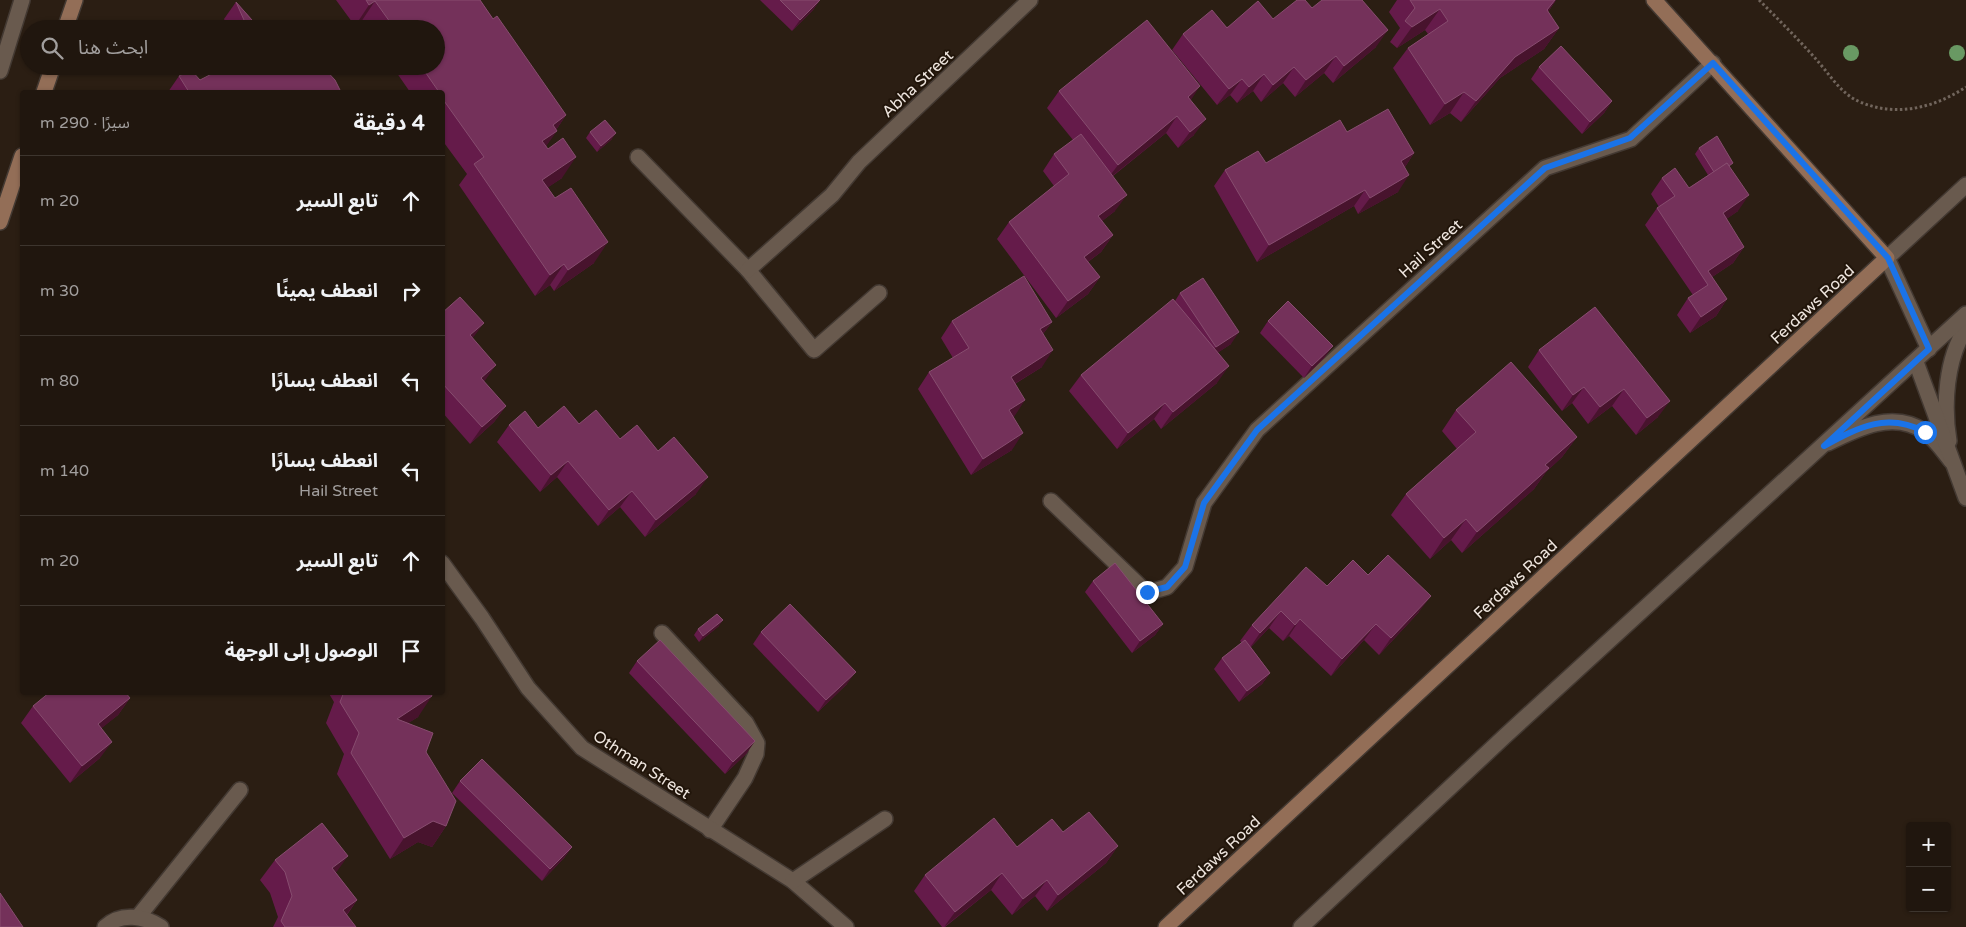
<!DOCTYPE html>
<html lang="ar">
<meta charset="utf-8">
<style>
:root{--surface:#20160e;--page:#2d231c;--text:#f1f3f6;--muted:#a29f9e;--line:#3d352e}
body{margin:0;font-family:"Varela Round","Noto Sans Arabic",sans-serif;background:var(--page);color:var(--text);direction:rtl}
.controls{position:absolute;right:15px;bottom:15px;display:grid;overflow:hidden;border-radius:5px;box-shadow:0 1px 4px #0004}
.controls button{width:45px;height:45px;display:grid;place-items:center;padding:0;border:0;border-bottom:1px solid var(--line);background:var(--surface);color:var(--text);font:25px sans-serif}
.stop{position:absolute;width:15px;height:15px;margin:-11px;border:4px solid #1a73e8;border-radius:50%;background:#fff}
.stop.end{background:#1a73e8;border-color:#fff;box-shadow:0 1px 5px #0008}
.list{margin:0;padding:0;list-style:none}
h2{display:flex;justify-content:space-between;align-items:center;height:65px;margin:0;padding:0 20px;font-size:21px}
h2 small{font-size:16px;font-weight:400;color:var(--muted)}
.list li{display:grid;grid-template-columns:32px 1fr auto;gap:15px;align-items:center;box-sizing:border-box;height:90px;padding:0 20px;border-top:1px solid var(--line)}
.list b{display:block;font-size:19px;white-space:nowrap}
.list p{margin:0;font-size:16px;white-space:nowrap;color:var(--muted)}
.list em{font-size:16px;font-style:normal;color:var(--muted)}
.icon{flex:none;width:28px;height:28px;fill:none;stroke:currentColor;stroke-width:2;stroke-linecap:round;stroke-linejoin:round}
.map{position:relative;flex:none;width:1966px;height:927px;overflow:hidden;direction:ltr}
.search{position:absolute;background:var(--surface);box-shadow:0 1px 4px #0004;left:20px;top:20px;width:425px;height:55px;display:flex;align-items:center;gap:12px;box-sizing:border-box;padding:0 18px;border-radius:28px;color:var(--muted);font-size:19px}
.panel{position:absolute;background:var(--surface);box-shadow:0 1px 4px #0004;left:20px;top:90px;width:425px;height:605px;border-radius:5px;direction:rtl}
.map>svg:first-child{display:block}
</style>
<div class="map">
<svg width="1966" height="927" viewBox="0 0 1966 927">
<rect width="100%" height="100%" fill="#2b1e13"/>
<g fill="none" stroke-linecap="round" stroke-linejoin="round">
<defs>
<g id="lane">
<path d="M1949,441c-6,-36 -3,-82 17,-113"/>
<path d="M1828,443c30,-15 66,-33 97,-11 10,7 18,19 26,29"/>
<polyline points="662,633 746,723 757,743 756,754 745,778 710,830"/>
</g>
<g id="street">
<polyline points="0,71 22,0"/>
<polyline points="638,157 748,270 814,350 879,293"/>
<polyline points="748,270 832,195 859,162 1030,0"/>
<polyline points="1929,349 1887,258 1966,185"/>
<polyline points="1916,362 1966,498"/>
<polyline points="1051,501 1147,593 1167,587 1185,567 1204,503 1257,430 1545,168 1631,139 1713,63"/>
<polyline points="442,563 482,618 528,688 582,748 793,881 846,927"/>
<polyline points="793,881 885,819"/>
<polyline points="138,917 240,790"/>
<path d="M105,927c16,-15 39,-11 56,0"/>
<polyline points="1301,927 1505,736 1966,314"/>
</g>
<g id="secondary">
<polyline points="65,29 75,0"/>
<polyline points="44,92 53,66"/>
<polyline points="0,222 22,156"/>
<polyline points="1166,927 1887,258 1654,0"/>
</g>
</defs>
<use href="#lane" stroke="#433932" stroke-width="18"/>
<use href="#street" stroke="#433932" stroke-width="18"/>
<use href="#secondary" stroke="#433932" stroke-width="18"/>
<path stroke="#71655c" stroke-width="3" stroke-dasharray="2.5 2.5" stroke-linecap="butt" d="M1759,0c19,19 38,38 56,58 13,14 25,35 43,43 37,17 76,7 108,-14"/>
<use href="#lane" stroke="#695a4e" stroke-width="15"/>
<use href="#street" stroke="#695a4e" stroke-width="15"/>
<use href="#secondary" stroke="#936e57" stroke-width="15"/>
</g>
<g fill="#699963">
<circle cx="1851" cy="53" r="8"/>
<circle cx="1957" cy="53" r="8"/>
</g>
<g fill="#651b4a">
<polygon points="336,0 480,0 493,19 566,115 556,130 546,146 562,178 548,187 594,263 554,291 550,285 535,296 459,185 467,174 442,140 442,92 410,92 392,66 436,66 436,29 366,29 361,22 355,26"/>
<polygon points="760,0 820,0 813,10 792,31"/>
<polygon points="1397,0 1556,0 1548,12 1559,28 1544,49 1500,78 1461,122 1450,113 1430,125 1393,68 1408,48 1428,34 1425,30 1397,48 1390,42 1400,28 1389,12"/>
<polygon points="236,2 260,29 229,29 224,19"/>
<polygon points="1312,8 1376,47 1333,83 1324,73 1295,97 1283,83 1261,102 1253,91 1237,103 1230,95 1217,105 1172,50 1183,34 1273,19"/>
<polygon points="1539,67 1612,101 1604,113 1582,134 1531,79"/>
<polygon points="179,76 200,80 341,92 168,92"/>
<polygon points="1059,91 1191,100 1194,135 1178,148 1166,133 1113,176 1115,211 1102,221 1113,235 1101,252 1088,262 1100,277 1088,294 1056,318 997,239 1009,222 1054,186 1043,171 1054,154 1073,140 1047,108"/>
<polygon points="590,132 612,139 597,152 586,138"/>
<polygon points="1347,132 1414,153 1405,167 1398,192 1358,214 1354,206 1257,262 1214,186 1225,170 1266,163"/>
<polygon points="1699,148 1730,167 1738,211 1726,219 1744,247 1733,263 1712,277 1727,299 1716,316 1690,333 1677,315 1688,298 1693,295 1645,225 1657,208 1659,207 1651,194 1662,178 1689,188 1708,175 1695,154"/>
<polygon points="1180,293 1231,344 1217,353 1217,383 1161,429 1154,419 1117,449 1069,391 1081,375 1175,301"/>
<polygon points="1595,307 1658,417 1636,435 1612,406 1588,424 1572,403 1562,411 1528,367 1539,350"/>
<polygon points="442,313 473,339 484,382 506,406 494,422 470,444 442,412"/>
<polygon points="952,321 1052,322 1043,334 1042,367 1015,384 1012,450 971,475 918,389 929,372 953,358 941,338"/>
<polygon points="1268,321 1325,357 1304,378 1260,333"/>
<polygon points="1456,410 1577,437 1562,457 1546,472 1534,489 1462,553 1451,540 1430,559 1391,515 1406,494 1457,449 1442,431"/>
<polygon points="579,424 620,439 658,451 696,494 645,537 620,507 598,526 557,477 540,492 497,442 509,425 538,428"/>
<polygon points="1368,575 1419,612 1379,655 1364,640 1331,676 1289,636 1283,641 1269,628 1251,647 1270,673 1262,684 1239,702 1214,669 1222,658 1242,643 1240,641 1252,625 1327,586"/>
<polygon points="1093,581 1163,624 1155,635 1132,653 1085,592"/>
<polygon points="719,626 699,642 694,635 698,629"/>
<polygon points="761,632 847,684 818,712 753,644"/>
<polygon points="637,661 747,753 725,774 629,673"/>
<polygon points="328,692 430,692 418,717 408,723 426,752 446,826 432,847 418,842 390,859 337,774 344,754 326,723 334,702"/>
<polygon points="130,698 118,715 101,728 100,758 70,783 21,723 33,706"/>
<polygon points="460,781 572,847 564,858 542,881 452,793"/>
<polygon points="1063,832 1118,846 1106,863 1047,911 1035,896 1012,915 991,890 945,927 942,927 914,891 925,875"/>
<polygon points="275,860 336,873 357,900 347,915 356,927 273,927 278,917 270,893 260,880"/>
</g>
<g fill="#48132d">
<polygon points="820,0 813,10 792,31 800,20"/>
<polygon points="1555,0 1556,0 1546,15 1547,10"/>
<polygon points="375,1 361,22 355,26 369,5"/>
<polygon points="1440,9 1425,30 1397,48 1412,27"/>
<polygon points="1559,28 1544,49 1500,78 1461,122 1476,101 1515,57"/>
<polygon points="1388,30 1376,47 1333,83 1344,66"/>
<polygon points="1336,56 1324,73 1295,97 1306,80"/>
<polygon points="1294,67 1283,83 1261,102 1273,85"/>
<polygon points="1264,74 1253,91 1237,103 1249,87"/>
<polygon points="1242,79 1230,95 1217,105 1229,89"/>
<polygon points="1200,86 1189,103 1188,97"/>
<polygon points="1464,92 1450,113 1430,125 1445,104"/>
<polygon points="1612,101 1604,113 1582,134 1590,122"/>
<polygon points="566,115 554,133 557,131 542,152 528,162 553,125"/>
<polygon points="1177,116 1166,133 1106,181 1118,165"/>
<polygon points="1206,119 1194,135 1178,148 1190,132"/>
<polygon points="616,133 612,139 597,152 601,146"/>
<polygon points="1414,153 1403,170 1401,161"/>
<polygon points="576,157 562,178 528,201 542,180"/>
<polygon points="1409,175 1398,192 1358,214 1370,198"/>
<polygon points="1365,190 1354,206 1257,262 1269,245"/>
<polygon points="1127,195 1115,211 1087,233 1098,216"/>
<polygon points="1749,195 1738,211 1711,230 1723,213"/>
<polygon points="1113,235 1101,252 1073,273 1084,257"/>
<polygon points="608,242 594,263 554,291 568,270"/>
<polygon points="1744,247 1733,263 1706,281 1708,271"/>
<polygon points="564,264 550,285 535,296 550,275"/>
<polygon points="1100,277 1088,294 1056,318 1068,301"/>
<polygon points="1727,299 1716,316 1690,333 1701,317"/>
<polygon points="1052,322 1040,338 1040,329"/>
<polygon points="484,323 472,339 470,335"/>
<polygon points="1239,332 1231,344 1208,359 1216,347"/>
<polygon points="1333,346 1325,357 1304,378 1312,366"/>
<polygon points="1053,350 1042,367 999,393 1011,377"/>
<polygon points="496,365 484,382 481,378"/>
<polygon points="1229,366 1217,383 1161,429 1173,412"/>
<polygon points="1584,387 1572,403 1562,411 1573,395"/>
<polygon points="1624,389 1612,406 1588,424 1600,407"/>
<polygon points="1025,400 1014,417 998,427 1009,410"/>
<polygon points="1670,401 1658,417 1636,435 1647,418"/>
<polygon points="1165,403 1154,419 1117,449 1128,433"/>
<polygon points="506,406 494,422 470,444 482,427"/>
<polygon points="1023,433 1012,450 971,475 983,459"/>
<polygon points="1577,437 1562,457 1546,472 1534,489 1462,553 1477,532 1545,465"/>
<polygon points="568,461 557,477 540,492 551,475"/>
<polygon points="708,477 696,494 645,537 656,520"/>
<polygon points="632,491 620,507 598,526 609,510"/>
<polygon points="1466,519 1451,540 1430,559 1444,538"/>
<polygon points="1431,596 1419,612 1379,655 1391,638"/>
<polygon points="1281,611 1269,628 1249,649 1260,633"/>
<polygon points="1300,619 1289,636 1283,641 1295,625"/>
<polygon points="723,620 719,626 699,642 703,636"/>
<polygon points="1163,624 1155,635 1132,653 1140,641"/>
<polygon points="1376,624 1364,640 1331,676 1342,659"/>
<polygon points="856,672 847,684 818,712 826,700"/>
<polygon points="1270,673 1262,684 1239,702 1247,691"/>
<polygon points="432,696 418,717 382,740 397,719"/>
<polygon points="130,698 118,715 86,741 98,724"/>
<polygon points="755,741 747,753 725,774 733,762"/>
<polygon points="112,742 100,758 70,783 82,766"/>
<polygon points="433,821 446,826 432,847 418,842 390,859 404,838"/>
<polygon points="1118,846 1106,863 1047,911 1058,895"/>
<polygon points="572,847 564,858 542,881 550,869"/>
<polygon points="348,856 333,877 332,868"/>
<polygon points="1002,873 991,890 944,927 955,912"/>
<polygon points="1047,880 1035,896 1012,915 1023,899"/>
<polygon points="357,900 342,921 343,910"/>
</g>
<g fill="#74315a" stroke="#874d6f">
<polygon points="366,0 480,0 493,19 497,16 566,115 553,125 557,131 542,141 548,149 563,138 576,157 542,180 555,198 571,188 608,242 568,270 564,264 550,275 474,164 484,157 442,98 442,92 439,92 421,66 436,66 436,29 395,29 375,1 369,5"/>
<polygon points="780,0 820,0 800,20"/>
<polygon points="1297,0 1305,0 1312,8 1322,0 1362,0 1388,30 1344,66 1336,56 1306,80 1294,67 1273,85 1264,74 1249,87 1242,79 1229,89 1183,34 1212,10 1227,28 1258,1 1273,19"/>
<polygon points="1410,0 1555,0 1547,10 1559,28 1515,57 1476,101 1464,92 1445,104 1408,48 1448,21 1440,9 1412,27 1405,21 1415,8"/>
<polygon points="236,2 260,29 248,29"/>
<polygon points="1147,20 1200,86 1188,97 1206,119 1190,132 1177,116 1118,165 1059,91"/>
<polygon points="1561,46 1612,101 1590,122 1539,67"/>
<polygon points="227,66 322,66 335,80 341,92 189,92 179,76 191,70 200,80"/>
<polygon points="1388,109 1414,153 1401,161 1409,175 1370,198 1365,190 1269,245 1225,170 1258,151 1266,163 1340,120 1347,132"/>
<polygon points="605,120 616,133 601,146 590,132"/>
<polygon points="1081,134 1127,195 1098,216 1113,235 1084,257 1100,277 1068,301 1009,222 1069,174 1054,154"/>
<polygon points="1717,136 1733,163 1729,166 1727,163 1714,172 1699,148"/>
<polygon points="1727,163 1749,195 1723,213 1744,247 1708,271 1727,299 1701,317 1688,298 1708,285 1657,208 1675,196 1662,178 1675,168 1689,188"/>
<polygon points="1024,276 1052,322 1040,329 1053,350 1011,377 1025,400 1009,410 1023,433 983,459 929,372 969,348 952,321"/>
<polygon points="1203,278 1239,332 1216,347 1180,293"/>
<polygon points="460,297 484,323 470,335 496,365 481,378 506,406 482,427 442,383 442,313"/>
<polygon points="1173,299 1229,366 1173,412 1165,403 1128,433 1081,375"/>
<polygon points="1288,301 1333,346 1312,366 1268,321"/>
<polygon points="1595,307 1670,401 1647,418 1624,389 1600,407 1584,387 1573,395 1539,350"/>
<polygon points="1511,362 1577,437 1545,465 1549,468 1477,532 1466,519 1444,538 1406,494 1476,432 1456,410"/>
<polygon points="564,406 579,424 596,410 620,439 637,425 658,451 674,437 708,477 656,520 632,491 609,510 568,461 551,475 509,425 525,411 538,428"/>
<polygon points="1388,555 1431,596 1391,638 1376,624 1342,659 1300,619 1295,625 1281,611 1260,633 1252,625 1306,567 1327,586 1353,560 1368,575"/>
<polygon points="1115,563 1163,624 1140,641 1093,581"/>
<polygon points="790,604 856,672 826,700 761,632"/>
<polygon points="717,614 723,620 703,636 698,629"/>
<polygon points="660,640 755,741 733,762 637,661"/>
<polygon points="1245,640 1270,673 1247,691 1222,658"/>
<polygon points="50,692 125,692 130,698 98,724 112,742 82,766 33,706"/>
<polygon points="344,692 430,692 432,696 397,719 433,733 426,752 456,801 446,826 433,821 404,838 351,753 359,733 340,702"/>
<polygon points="482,759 572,847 550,869 460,781"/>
<polygon points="1089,812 1118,846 1058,895 1047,880 1023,899 1002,873 955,912 925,875 994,818 1017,847 1052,819 1063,832"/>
<polygon points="322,823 348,856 332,868 357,900 343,910 356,927 285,927 281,921 292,896 285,872 275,860"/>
<polygon points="0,893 23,927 0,927"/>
</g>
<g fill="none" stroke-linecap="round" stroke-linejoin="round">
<path stroke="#1a73e8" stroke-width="6" d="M1147,592l20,-5 18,-20 19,-64 53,-73 288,-262 85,-30 83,-75 175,195 41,91 -105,97c35,-19 63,-34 101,-14"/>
</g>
<g text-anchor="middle" stroke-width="4" stroke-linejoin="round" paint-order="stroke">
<g font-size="16" fill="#eee5de" stroke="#21150a">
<text transform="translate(917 83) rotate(-43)" y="6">Abha Street</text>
<text transform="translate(1430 248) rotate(-42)" y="6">Hail Street</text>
<text transform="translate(1812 304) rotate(-43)" y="6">Ferdaws Road</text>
<text transform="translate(1515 579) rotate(-43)" y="6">Ferdaws Road</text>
<text transform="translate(642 764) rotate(33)" y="6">Othman Street</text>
<text transform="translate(1218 855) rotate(-43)" y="6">Ferdaws Road</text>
</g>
</g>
</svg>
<div class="controls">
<button>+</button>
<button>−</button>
</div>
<div class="stop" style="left:1925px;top:432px"></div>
<div class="stop end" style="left:1147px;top:592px"></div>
<div class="search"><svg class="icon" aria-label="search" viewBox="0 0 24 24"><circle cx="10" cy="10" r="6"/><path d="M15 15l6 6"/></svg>ابحث هنا</div>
<section class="panel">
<h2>4 دقيقة<small>سيرًا · 290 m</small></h2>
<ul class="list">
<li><svg class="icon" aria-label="ahead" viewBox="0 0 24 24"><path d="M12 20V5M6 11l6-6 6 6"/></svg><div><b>تابع السير</b></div><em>20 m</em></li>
<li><svg class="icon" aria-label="right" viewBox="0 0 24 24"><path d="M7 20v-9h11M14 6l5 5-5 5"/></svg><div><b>انعطف يمينًا</b></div><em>30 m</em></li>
<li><svg class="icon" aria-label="left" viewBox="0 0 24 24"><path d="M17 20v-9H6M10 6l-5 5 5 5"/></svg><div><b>انعطف يسارًا</b></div><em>80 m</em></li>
<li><svg class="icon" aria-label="left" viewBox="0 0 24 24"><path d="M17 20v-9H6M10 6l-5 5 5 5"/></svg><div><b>انعطف يسارًا</b><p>Hail Street</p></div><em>140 m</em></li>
<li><svg class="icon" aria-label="ahead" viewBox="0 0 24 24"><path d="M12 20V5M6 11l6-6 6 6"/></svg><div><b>تابع السير</b></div><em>20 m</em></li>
<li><svg class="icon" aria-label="arrive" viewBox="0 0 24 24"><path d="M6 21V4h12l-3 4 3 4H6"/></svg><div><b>الوصول إلى الوجهة</b></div></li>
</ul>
</section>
</div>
